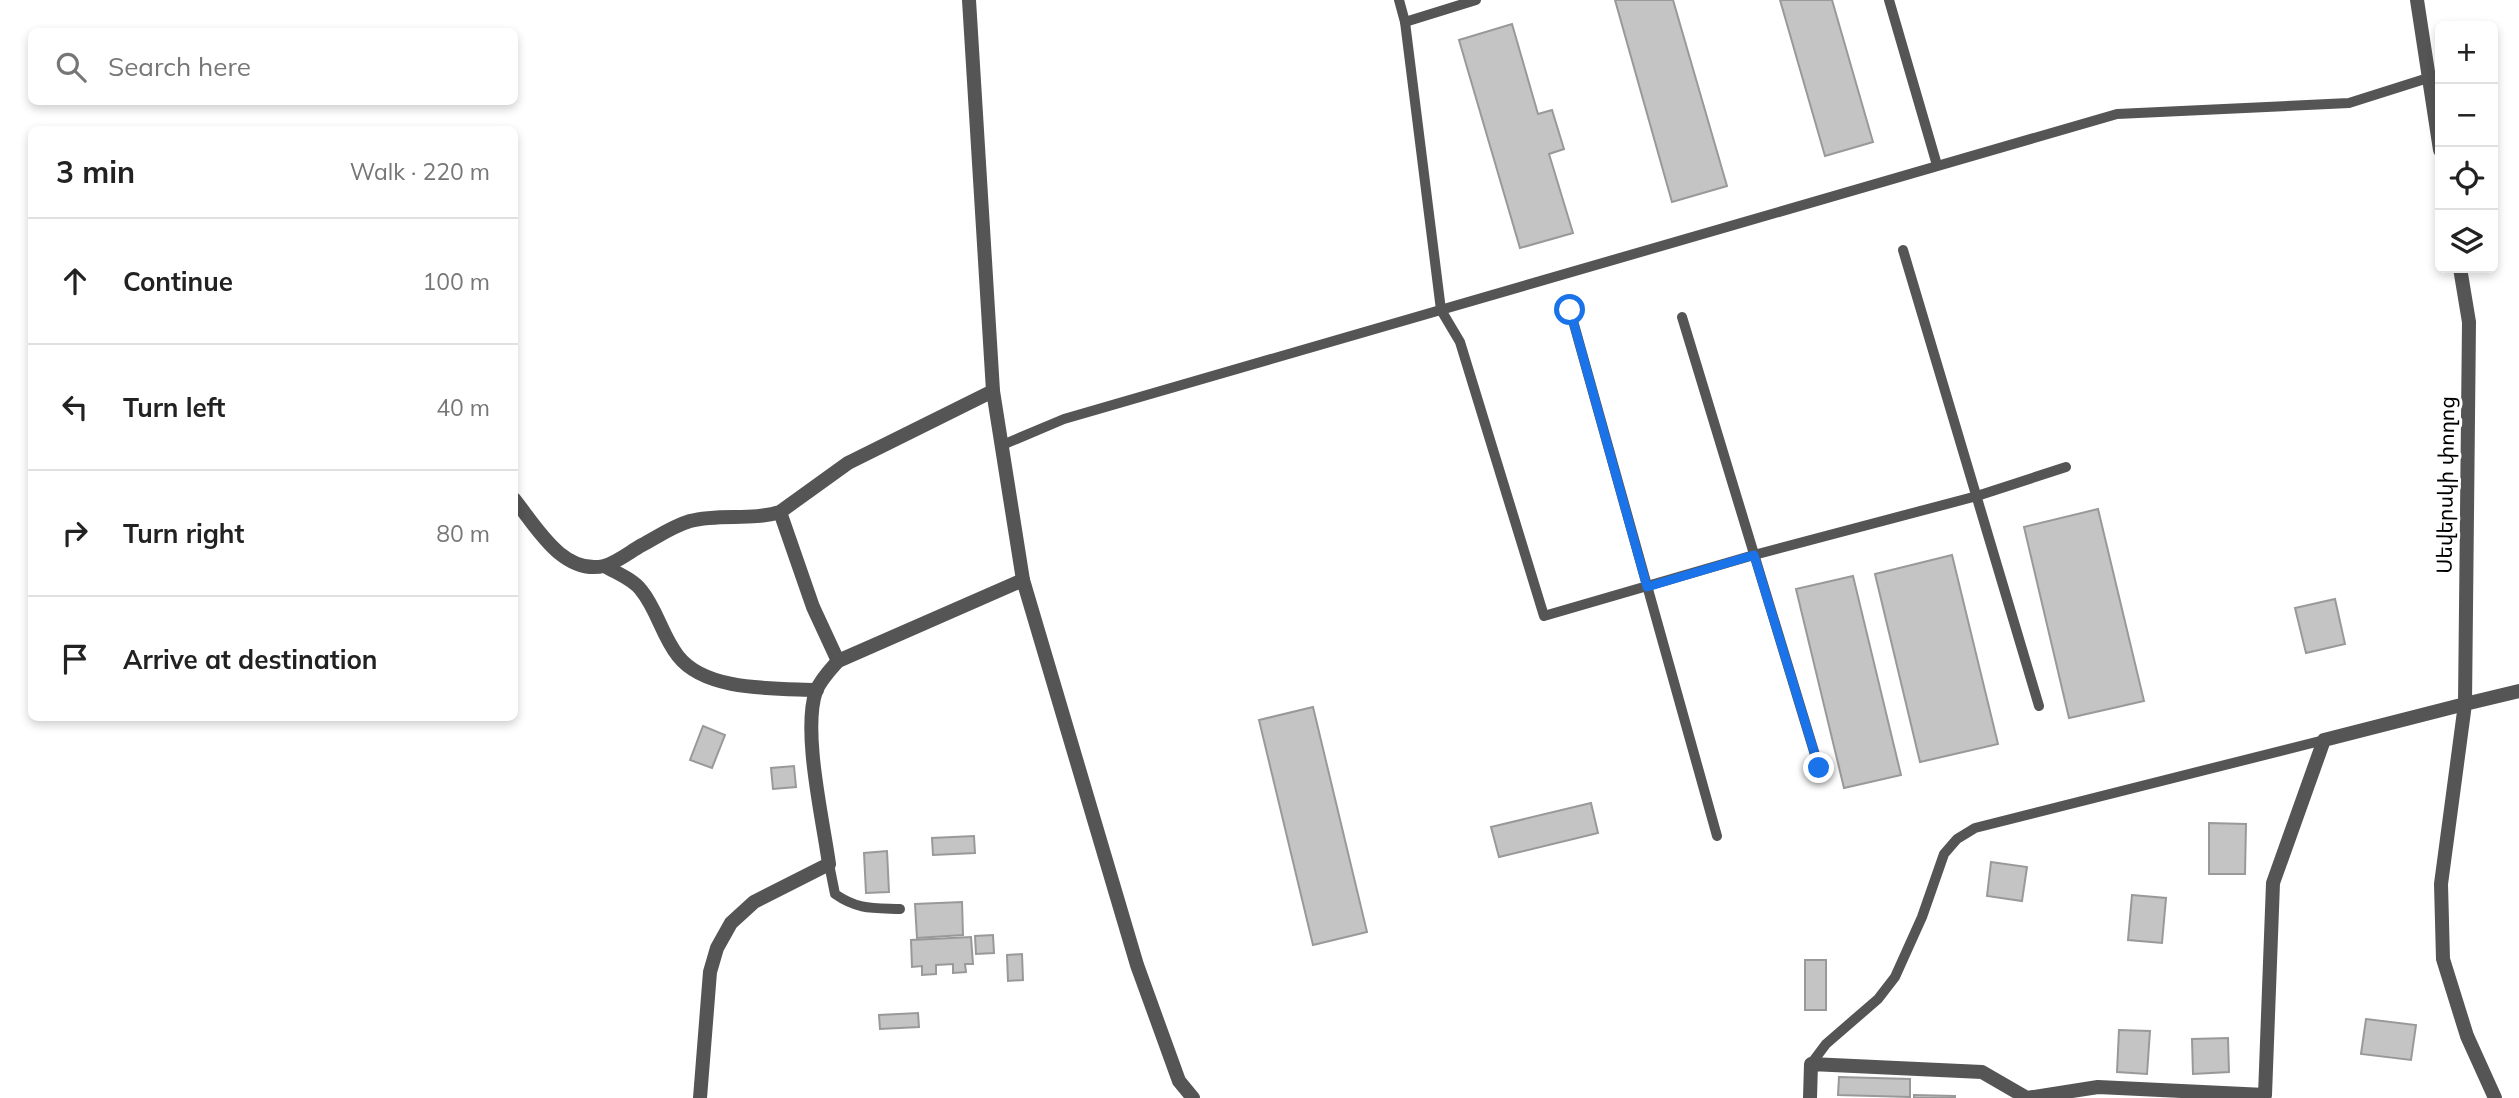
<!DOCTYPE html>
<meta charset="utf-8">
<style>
:root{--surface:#fff;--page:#f2f2f2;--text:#222;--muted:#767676;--line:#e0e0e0}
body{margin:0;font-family:Mulish,"Noto Sans Armenian",sans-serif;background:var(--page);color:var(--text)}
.controls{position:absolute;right:21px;top:21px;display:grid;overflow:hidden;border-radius:10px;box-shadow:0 4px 10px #0003}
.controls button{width:63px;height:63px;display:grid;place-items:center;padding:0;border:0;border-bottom:2px solid var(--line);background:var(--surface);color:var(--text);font:35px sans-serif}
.stop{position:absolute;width:21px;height:21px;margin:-16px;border:5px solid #1a73e8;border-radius:50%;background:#fff}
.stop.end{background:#1a73e8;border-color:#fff;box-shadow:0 2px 7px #0008}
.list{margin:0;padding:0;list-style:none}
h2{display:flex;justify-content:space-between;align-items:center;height:91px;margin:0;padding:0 28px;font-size:30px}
h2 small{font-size:23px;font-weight:400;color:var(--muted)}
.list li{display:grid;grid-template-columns:46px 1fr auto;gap:21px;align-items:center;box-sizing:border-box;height:126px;padding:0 28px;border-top:2px solid var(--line)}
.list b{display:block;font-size:26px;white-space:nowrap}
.list em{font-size:23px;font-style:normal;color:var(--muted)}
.icon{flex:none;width:38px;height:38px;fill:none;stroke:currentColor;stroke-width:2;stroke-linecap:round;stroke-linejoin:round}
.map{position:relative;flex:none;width:2519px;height:1098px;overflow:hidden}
.search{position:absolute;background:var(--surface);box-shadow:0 4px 10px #0003;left:28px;top:28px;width:490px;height:77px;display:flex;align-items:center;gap:18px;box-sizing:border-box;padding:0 24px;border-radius:10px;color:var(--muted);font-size:26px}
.panel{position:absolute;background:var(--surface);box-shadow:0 4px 10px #0003;left:28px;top:126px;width:490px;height:595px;border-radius:10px}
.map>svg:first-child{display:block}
</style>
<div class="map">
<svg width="2519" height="1098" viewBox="0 0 2519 1098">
<rect width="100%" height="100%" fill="#fff"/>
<g fill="#c4c4c4" stroke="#999" stroke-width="2">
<polygon points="1615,0 1673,0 1727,186 1672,202"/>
<polygon points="1780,0 1832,0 1873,142 1825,156"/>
<polygon points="1512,24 1538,114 1552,110 1564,149 1549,154 1573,233 1520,248 1459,40"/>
<polygon points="2098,509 2144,701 2069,718 2024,527"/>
<polygon points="1952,555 1998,744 1920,762 1875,574"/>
<polygon points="1853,576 1901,775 1844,788 1796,589"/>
<polygon points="2335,599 2345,644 2306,653 2295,608"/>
<polygon points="1313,707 1367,932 1313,945 1259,720"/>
<polygon points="703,726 725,735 712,768 690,760"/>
<polygon points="794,766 796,787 773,789 771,768"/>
<polygon points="1591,803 1598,833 1499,857 1491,827"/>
<polygon points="2209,823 2246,824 2245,874 2209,874"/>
<polygon points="974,836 975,853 933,855 932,838"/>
<polygon points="887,851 889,892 866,893 864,853"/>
<polygon points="1991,862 2027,867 2022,901 1987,896"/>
<polygon points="2132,895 2166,898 2162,943 2128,940"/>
<polygon points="962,902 963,935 917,938 915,904"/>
<polygon points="993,935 994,953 976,954 975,936"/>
<polygon points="971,937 973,964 965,964 966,972 953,973 953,964 936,965 936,974 922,975 922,966 912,967 911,940"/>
<polygon points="1022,954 1023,980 1008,981 1007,955"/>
<rect x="1805" y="960" width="21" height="50"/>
<polygon points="918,1013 919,1027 880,1029 879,1015"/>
<polygon points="2366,1019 2416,1025 2411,1060 2361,1054"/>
<polygon points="2119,1030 2150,1031 2147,1074 2117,1072"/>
<polygon points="2228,1038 2229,1072 2193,1074 2192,1039"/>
<polygon points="1839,1077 1910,1079 1910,1097 1838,1095"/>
<polygon points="1914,1095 1955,1096 1955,1098 1914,1098"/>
</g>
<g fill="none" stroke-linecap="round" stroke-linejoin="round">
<g stroke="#555" stroke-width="10">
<polyline points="1399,0 1405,22 1441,310 1460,342 1544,616 1754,555 1977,496 2066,467"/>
<polyline points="1889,0 1937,165"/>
<polyline points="1405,22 1476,0"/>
<polyline points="1903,250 2039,706"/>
<polyline points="1570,310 1717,836"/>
<polyline points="1682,317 1819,768"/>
<polyline points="1000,446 1064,419 2117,114 2349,103 2428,78"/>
<path d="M829,864l6,30c23,16 38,14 65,15"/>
<polyline points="1811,1064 1826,1044 1878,999 1895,977 1922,917 1944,854 1957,839 1975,828 2324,740"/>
</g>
<g stroke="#555" stroke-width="14">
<polyline points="2417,0 2440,150"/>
<path d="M514,499c22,27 48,76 90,67 12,-3 27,-15 38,-21 15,-8 31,-19 48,-24 30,-8 61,0 90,-9l68,-49 145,-72"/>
<polyline points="780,512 813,607 838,661"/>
<path d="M605,566c11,7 28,13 36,24 16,19 21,46 37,66 28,36 97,32 139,34"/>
<path d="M700,1098l10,-126 7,-24 14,-25 23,-21 75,-38c-6,-44 -27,-133 -13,-173 5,-12 14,-21 22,-30l185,-81"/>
<polyline points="1810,1098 1811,1064 1982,1072 2027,1098 2098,1087 2265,1095 2273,883 2324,740 2465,704 2469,322 2460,268"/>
<polyline points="2495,1098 2467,1036 2443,959 2441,884 2465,704 2519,691"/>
</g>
<polyline stroke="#555" stroke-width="14" points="969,0 993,391 1023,580 1137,965 1179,1081 1193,1098"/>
</g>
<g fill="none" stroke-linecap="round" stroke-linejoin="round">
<polyline stroke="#1a73e8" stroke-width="9" points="1570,310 1647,587 1754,555 1819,768"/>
</g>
<g text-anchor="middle" stroke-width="6" stroke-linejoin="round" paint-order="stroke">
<g font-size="21" fill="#000" stroke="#fff">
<text transform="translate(2446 485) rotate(-89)" y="7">Սեվերսկի փողոց</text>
</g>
</g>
</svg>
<div class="controls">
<button>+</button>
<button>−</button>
<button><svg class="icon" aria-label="locate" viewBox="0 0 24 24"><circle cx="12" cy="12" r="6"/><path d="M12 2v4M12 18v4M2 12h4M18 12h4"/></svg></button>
<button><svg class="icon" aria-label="layers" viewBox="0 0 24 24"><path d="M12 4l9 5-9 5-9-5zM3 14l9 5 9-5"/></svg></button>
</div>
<div class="stop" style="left:1570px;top:310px"></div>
<div class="stop end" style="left:1819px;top:768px"></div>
<div class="search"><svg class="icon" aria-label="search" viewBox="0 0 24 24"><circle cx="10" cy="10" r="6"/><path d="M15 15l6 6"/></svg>Search here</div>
<section class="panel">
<h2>3 min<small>Walk · 220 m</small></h2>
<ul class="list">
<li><svg class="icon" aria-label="ahead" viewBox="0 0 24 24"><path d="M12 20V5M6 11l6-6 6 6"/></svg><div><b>Continue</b></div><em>100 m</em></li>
<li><svg class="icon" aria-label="left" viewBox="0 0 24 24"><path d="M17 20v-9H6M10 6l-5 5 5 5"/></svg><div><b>Turn left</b></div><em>40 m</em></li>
<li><svg class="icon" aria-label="right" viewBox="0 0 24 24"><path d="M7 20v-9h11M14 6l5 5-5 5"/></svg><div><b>Turn right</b></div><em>80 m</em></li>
<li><svg class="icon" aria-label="arrive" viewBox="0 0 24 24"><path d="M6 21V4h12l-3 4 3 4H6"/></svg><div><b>Arrive at destination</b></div></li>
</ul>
</section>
</div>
